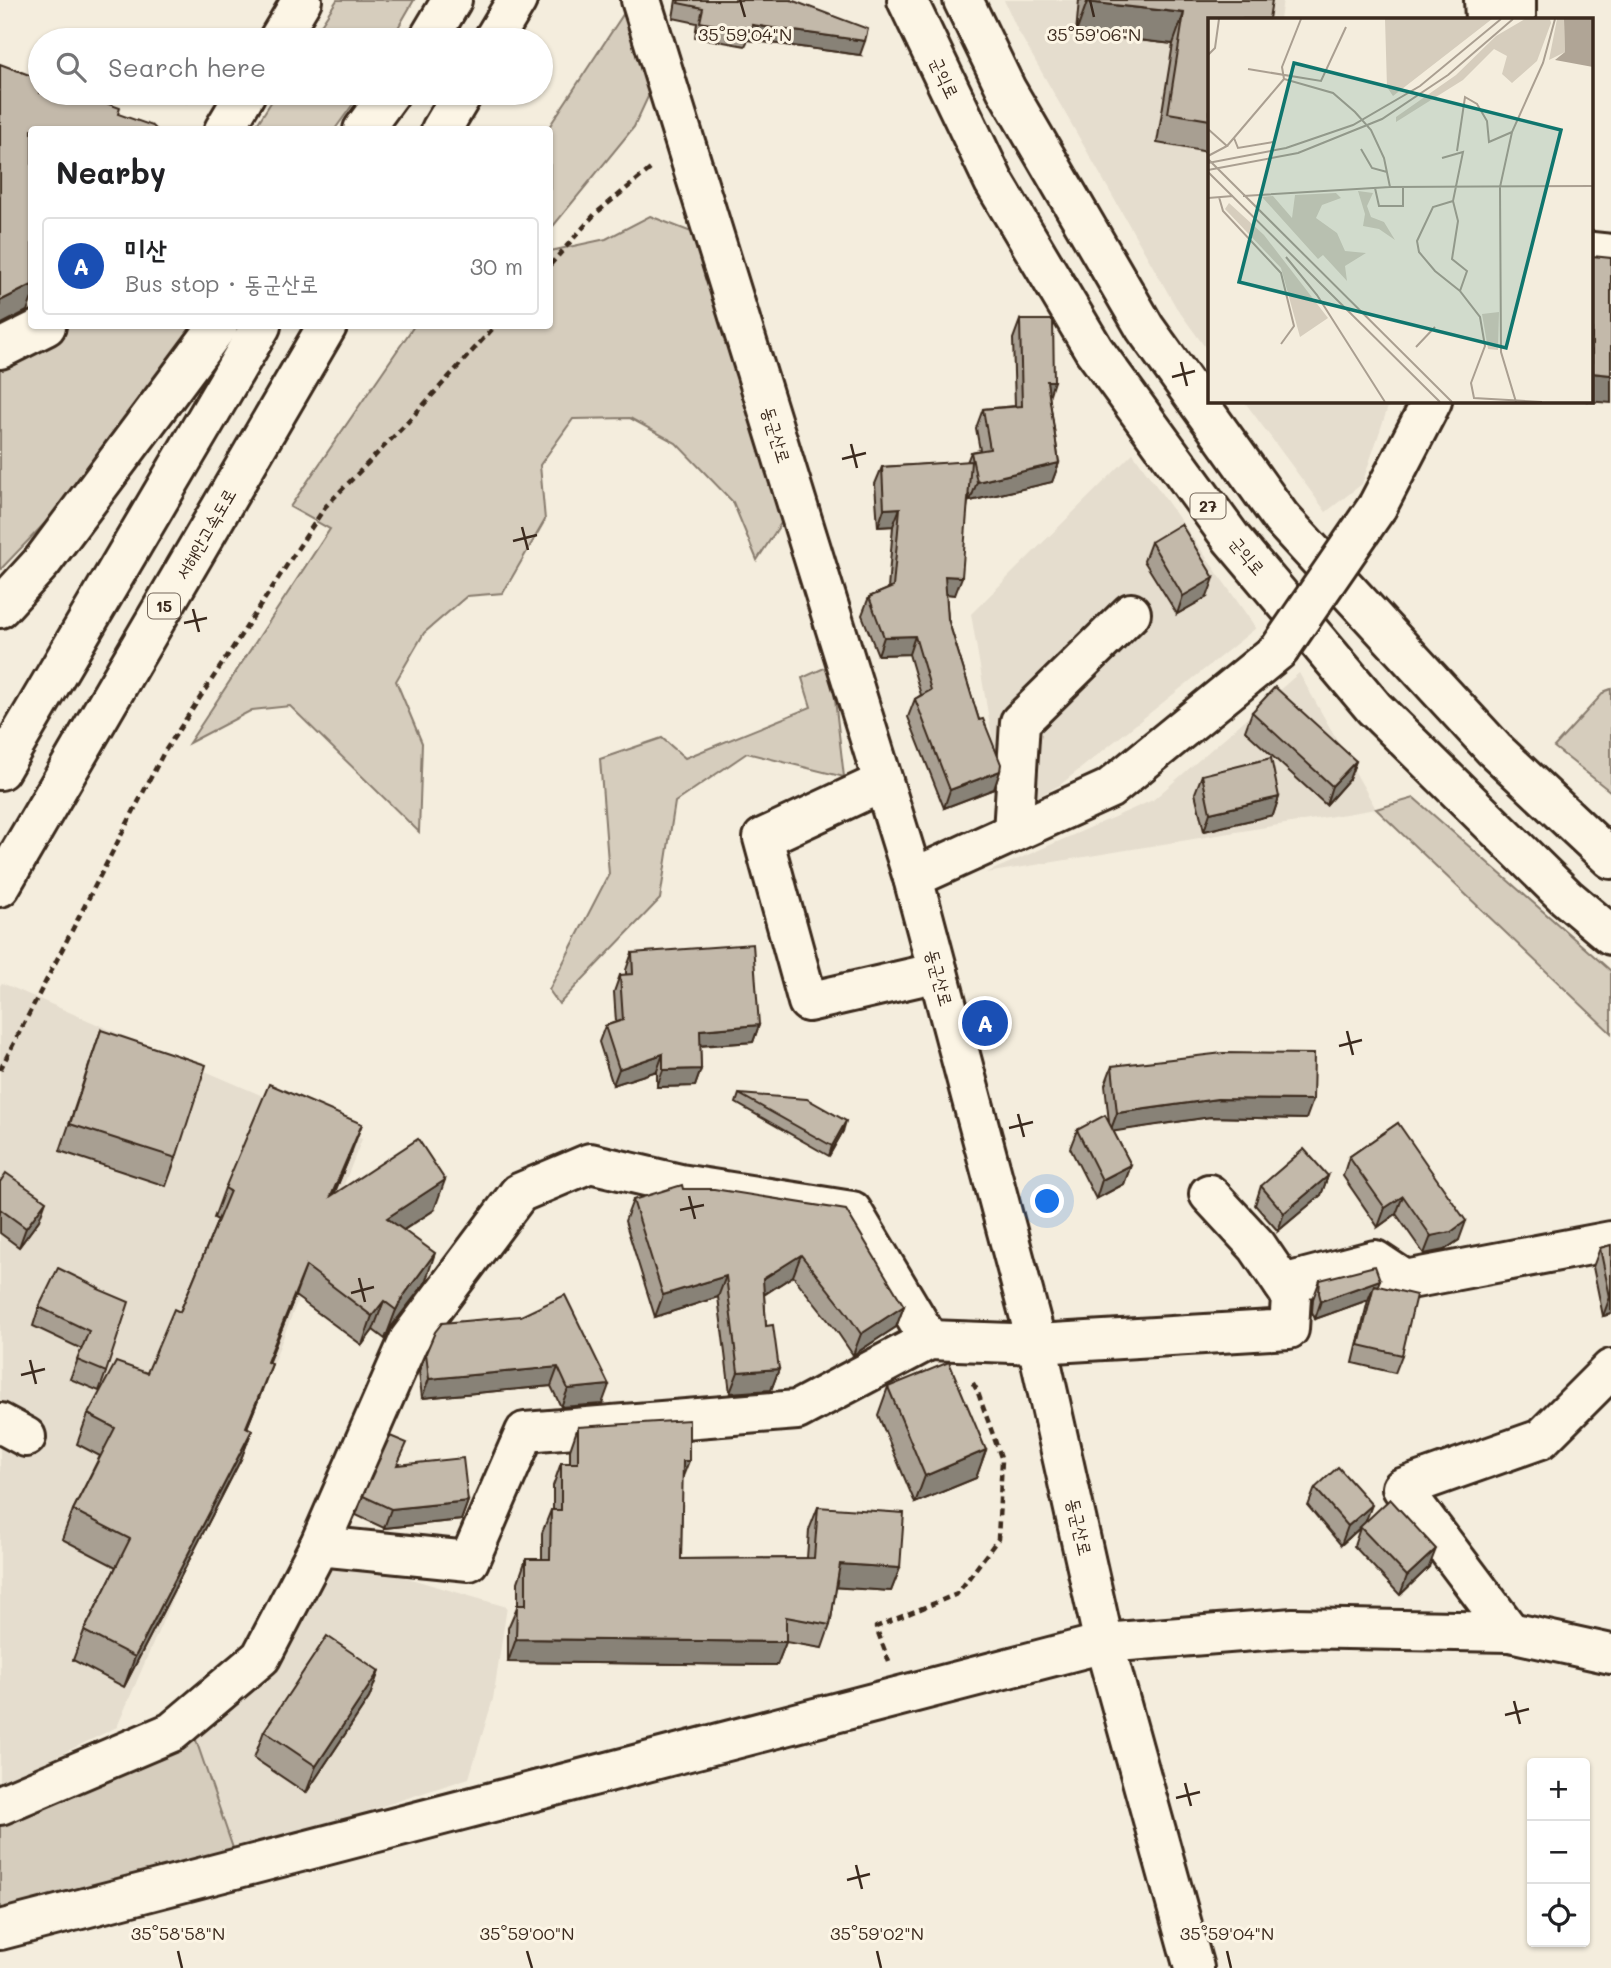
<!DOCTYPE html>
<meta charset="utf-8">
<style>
:root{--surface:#fff;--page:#f6f6f6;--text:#202124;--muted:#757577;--line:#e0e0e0;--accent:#2563eb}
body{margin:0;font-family:Mali,"Poor Story",sans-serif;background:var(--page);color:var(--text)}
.controls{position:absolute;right:21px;bottom:21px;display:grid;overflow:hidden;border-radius:7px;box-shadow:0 2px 5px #0004}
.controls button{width:63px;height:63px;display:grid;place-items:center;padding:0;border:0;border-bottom:2px solid var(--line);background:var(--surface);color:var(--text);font:35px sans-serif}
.you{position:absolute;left:1048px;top:1202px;width:24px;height:24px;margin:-18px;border:5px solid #fff;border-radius:50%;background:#1a73e8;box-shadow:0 0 0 10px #1a73e833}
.badge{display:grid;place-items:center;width:46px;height:46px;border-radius:50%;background:var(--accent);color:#fff;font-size:23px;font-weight:700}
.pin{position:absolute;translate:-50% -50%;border:4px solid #fff;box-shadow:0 2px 7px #0006}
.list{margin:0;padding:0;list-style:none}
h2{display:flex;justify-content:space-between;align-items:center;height:91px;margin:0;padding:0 28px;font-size:30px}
h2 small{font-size:23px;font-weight:400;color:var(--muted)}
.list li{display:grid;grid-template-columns:46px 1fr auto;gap:21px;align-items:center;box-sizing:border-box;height:98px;margin:0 14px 14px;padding:0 14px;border:2px solid var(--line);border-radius:7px}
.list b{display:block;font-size:26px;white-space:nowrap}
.list p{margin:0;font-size:23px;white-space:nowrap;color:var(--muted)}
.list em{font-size:23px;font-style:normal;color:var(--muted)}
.icon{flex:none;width:38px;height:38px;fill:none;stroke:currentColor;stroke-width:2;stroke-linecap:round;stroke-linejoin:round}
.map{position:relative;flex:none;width:1611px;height:1968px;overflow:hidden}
.search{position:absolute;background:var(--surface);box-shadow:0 2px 5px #0004;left:28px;top:28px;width:525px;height:77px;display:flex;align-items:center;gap:18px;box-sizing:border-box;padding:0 24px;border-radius:38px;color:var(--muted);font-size:26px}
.panel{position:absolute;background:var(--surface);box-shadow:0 2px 5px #0004;left:28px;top:126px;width:525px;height:203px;border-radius:7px}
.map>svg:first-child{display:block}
</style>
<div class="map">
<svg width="1611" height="1968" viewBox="0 0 1611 1968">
<rect width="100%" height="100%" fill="#f4eddd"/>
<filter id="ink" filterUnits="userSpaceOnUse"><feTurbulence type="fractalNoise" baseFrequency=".0143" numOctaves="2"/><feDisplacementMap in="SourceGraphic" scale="14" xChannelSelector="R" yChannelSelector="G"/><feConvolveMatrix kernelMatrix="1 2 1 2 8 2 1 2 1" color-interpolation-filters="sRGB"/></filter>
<g filter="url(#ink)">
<g fill="#e5ddce">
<polygon points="1004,0 1283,0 1280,19 1210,19 1210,354 1176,307 1017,29"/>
<polygon points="1244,401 1390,401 1362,484 1326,512"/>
<polygon points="1133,453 1256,628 1060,785 1005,814 971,614"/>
<polygon points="1299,673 1376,809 986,873 1153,800"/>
<polygon points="2,983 362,1139 261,1393 117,1727 0,1784 0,986"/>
<polygon points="336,1557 507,1607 493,1699 469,1778 235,1854 196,1740"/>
</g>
<g fill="#d6cdbd" stroke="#887c6e" stroke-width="2">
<polygon points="337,0 414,0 391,40 311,40"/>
<polygon points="626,10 653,86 634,127 550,230 550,130 547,130"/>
<polygon points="277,93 361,93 335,129 254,129"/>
<polygon points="650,216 694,233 785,517 757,560 733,502 676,443 630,418 573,419 540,465 545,520 503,593 467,596 424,633 396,681 422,743 419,832 290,706 252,710 189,743 330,529 290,507 414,326 550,326 550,251 606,239"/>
<polygon points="64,326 193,326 68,499 0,570 0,363"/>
<polygon points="831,665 844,777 747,753 675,802 660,899 559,1004 549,990 609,874 600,759 662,738 685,758 811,707 802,678"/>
<polygon points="1611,689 1611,792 1554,747 1605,691"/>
<polygon points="1414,798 1611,971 1611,1033 1376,809"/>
<polygon points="196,1740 235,1854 0,1909 0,1824"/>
</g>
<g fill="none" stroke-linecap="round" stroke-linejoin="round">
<defs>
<g id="minor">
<polyline points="641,0 913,878 1037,1344 1104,1643 1194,1968"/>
<polyline points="1484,0 1485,19"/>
<polyline points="1516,19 1516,0"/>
<polyline points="278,40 302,0"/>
<polyline points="224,130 246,93"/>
<polyline points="1592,252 1611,254"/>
<polyline points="0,349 46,326"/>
<polyline points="1377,507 1432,401"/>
<polyline points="883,782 763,838 808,1002 938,972"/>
<polyline points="1013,832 1020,722 1131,613"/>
<polyline points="913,878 1109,789 1279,650"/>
<polyline points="1283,1284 1375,1260 1405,1280 1611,1241"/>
<polyline points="0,1423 26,1437"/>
<polyline points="319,1546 409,1340 519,1193 590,1163 680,1184 852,1211 929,1340"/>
<polyline points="1510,1632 1402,1488 1541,1439 1611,1369"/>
<polyline points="0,1805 172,1732 261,1657 319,1546 469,1561 525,1432 797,1410 929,1340 1037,1344 1289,1329 1291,1296 1257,1246 1209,1194"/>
<polyline points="0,1930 1104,1643 1293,1628 1510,1632 1611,1654"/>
</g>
<g id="highway">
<polyline points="907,0 994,182 1094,350 1231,538 1374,708 1566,897 1611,935"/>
<polyline points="963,0 1006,89 1145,328 1281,518 1494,749 1611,859"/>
<polyline points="428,40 452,0"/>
<polyline points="493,40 517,0"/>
<polyline points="363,130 390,93"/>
<polyline points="441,130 463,93"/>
<polyline points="0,608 42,562 218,326"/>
<polyline points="0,770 261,326"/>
<polyline points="0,887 327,326"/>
</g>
</defs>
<use href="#minor" stroke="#3b2a1e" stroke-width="44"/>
<use href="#highway" stroke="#3b2a1e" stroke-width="44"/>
<g stroke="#3b2a1e" stroke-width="4.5" stroke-dasharray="7 5" stroke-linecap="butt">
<polyline points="550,265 595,214 653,167"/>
<polyline points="0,1070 163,754 325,507 406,424 495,326"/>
<polyline points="889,1662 876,1627 957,1594 998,1539 1002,1460 977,1390 971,1380"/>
</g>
<use href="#minor" stroke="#fcf5e5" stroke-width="38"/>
<use href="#highway" stroke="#fcf5e5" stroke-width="38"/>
<defs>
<polyline id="minor-bridge" points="1279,650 1377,507"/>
</defs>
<use href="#minor-bridge" stroke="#3b2a1e" stroke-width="44" stroke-linecap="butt"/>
<use href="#minor-bridge" stroke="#fcf5e5" stroke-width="38"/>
</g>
<g fill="#a89f92" stroke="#3b2a1e" stroke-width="2">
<polygon points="676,0 791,0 860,55 748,40 745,46 695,37 697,23 673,18"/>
<polygon points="1079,0 1272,0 1210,19 1210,154 1207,154 1208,152 1157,143 1173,44 1076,33"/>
<polygon points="151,93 190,93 186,102"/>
<polygon points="1020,320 1049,395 1059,463 1052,482 970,501 969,494 955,595 946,594 948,619 979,720 1000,771 994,789 944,808 908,717 915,699 921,695 909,654 878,655 862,615 869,597 888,589 893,526 878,527 875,484 882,467 967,462 971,452 980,450 976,428 983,409 1015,406 1013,339"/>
<polygon points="1151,542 1207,597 1177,614 1144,561"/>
<polygon points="1252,712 1356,761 1349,779 1326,805 1245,731"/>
<polygon points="1202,775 1279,797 1273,815 1204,831 1195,793"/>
<polygon points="632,953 759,1025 753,1042 700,1046 701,1069 695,1086 657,1087 657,1071 613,1085 599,1042 605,1026 616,1022 614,992 620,975 626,975 626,970"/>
<polygon points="101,1030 176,1158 166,1186 60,1151"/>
<polygon points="1112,1066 1306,1119 1210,1117 1113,1131 1131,1165 1124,1184 1096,1199 1070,1148 1077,1130 1109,1122 1105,1085"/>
<polygon points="739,1094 843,1131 829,1156 736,1103"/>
<polygon points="1398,1123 1459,1240 1444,1250 1424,1254 1396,1214 1378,1227 1343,1176 1349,1157"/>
<polygon points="351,1153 334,1194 434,1210 404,1230 425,1283 391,1327 385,1339 373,1330 362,1345 295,1296 268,1362 261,1393 247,1428 252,1430 241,1459 124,1687 73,1660 84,1631 116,1567 62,1539 73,1510 100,1456 77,1444 88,1414 147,1373 180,1312 218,1220 214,1218 225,1188"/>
<polygon points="1328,1176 1321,1195 1278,1231 1255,1205 1261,1186"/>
<polygon points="0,1182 39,1220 19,1247 0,1233"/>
<polygon points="683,1189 904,1306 896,1327 853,1355 838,1333 793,1276 764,1295 766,1326 779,1369 771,1390 730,1393 718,1297 655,1317 625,1221 633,1200"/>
<polygon points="1611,1245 1611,1314 1603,1316 1593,1267 1600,1248"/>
<polygon points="1320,1280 1378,1286 1402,1355 1395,1373 1353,1363 1368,1300 1315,1319 1312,1312 1313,1299"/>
<polygon points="99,1290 106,1372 99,1391 70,1379 82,1349 33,1326 39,1307"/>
<polygon points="521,1316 602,1404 561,1407 551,1386 422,1398 419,1371 426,1353"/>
<polygon points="888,1387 986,1450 976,1478 915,1503 878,1415"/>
<polygon points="578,1427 682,1479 681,1559 807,1558 809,1530 818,1507 900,1568 891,1591 836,1587 830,1625 822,1648 786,1642 777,1665 508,1662 508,1628 518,1605 518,1582 526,1559 542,1559 542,1533 551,1510 553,1510 553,1486 561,1463 570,1463 570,1450"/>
<polygon points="399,1464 468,1501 461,1520 384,1528 356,1515 363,1496"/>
<polygon points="1315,1488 1365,1522 1429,1567 1400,1595 1354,1546 1360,1528 1341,1545 1308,1506"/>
<polygon points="379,1671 369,1698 306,1793 254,1758 264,1731"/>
</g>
<g fill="#888277" stroke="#3b2a1e" stroke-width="2">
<polygon points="1087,2 1184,13 1173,44 1076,33"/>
<polygon points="752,25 865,41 860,55 748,40"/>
<polygon points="32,285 32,298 27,311 0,325 0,301"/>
<polygon points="1592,373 1611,375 1611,403 1586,401 1592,401"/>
<polygon points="1047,381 1054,381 1048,400"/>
<polygon points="1059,463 1052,482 970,501 977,482"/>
<polygon points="900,508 893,526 878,527 884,509"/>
<polygon points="945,576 962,577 955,595 938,593"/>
<polygon points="1214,578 1207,597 1177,614 1183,596"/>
<polygon points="915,636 909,654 878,655 884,637"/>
<polygon points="1356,761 1349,779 1326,805 1332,786"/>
<polygon points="1000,771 994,789 944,808 950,790"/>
<polygon points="1279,797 1273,815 1204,831 1210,813"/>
<polygon points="759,1025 753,1042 694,1046 700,1030"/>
<polygon points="663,1054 657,1071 613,1085 619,1069"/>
<polygon points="701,1069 695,1086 657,1087 663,1070"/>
<polygon points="1217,1099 1313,1100 1306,1119 1210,1117 1110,1132 1117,1113"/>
<polygon points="846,1121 843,1131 829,1156 832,1146"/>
<polygon points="362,1124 351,1153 321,1225 331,1196"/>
<polygon points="1131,1165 1124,1184 1096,1199 1102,1180"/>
<polygon points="1328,1176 1321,1195 1278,1231 1284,1213"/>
<polygon points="445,1180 434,1210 377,1247 387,1218"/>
<polygon points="1403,1196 1396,1214 1378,1227 1385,1208"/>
<polygon points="46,1201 39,1220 19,1247 26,1228"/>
<polygon points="1466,1221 1459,1240 1444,1250 1424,1254 1431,1236"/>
<polygon points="435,1253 425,1283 391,1327 385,1339 396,1310 402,1298"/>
<polygon points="801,1255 793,1276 755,1300 763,1279"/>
<polygon points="306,1266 295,1296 257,1391 267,1362"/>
<polygon points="726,1276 718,1297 655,1317 663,1295"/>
<polygon points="1380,1280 1373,1298 1374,1285 1368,1300 1315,1319 1321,1301"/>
<polygon points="1610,1297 1611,1297 1611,1314 1603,1316"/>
<polygon points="384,1301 373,1330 362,1345 372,1316"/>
<polygon points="904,1306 896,1327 853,1355 861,1334"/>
<polygon points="272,1364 261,1393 235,1457 246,1427"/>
<polygon points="558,1367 551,1386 422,1398 429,1379"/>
<polygon points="779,1369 771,1390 730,1393 738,1372"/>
<polygon points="609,1385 602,1404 561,1407 568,1389"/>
<polygon points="252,1430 241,1459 124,1687 135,1657"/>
<polygon points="986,1450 976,1478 915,1503 925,1476"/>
<polygon points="683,1461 689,1461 680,1484"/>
<polygon points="468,1501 461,1520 384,1528 391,1509"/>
<polygon points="1372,1505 1365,1523 1341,1545 1348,1526"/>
<polygon points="1436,1549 1429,1567 1400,1595 1407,1576"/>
<polygon points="840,1564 900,1568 891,1591 831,1587"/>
<polygon points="516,1639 786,1642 777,1665 508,1662"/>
<polygon points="379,1671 369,1698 306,1793 316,1766"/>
</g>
<g fill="#c3b9aa" stroke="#3b2a1e" stroke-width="2">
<polygon points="679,0 791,0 868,29 865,41 752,25 751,32 700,22 703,8 678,3"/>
<polygon points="1087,0 1272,0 1269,19 1210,19 1210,120 1168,113 1184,13 1087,2"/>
<polygon points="0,64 40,79 40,93 78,93 120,108 118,114 153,126 157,130 32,130 32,285 0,301"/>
<polygon points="1592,256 1611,258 1611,375 1592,373"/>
<polygon points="1020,320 1053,320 1054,381 1047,381 1059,463 977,482 971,452 990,449 983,409 1022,406"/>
<polygon points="971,461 962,577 945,576 948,619 979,720 983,719 1001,764 1000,771 950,790 915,699 931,690 915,636 884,637 869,597 893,587 900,508 884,509 882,467"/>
<polygon points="1181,524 1214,578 1183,596 1151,542"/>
<polygon points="1275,687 1356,761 1332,786 1252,712"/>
<polygon points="1271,758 1279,797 1210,813 1202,775"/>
<polygon points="753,944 759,1025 700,1030 701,1069 663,1070 663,1054 619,1069 605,1026 623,1020 620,975 633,974 632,953"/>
<polygon points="101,1030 206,1065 176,1158 70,1124"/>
<polygon points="1223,1053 1314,1054 1313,1100 1217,1099 1117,1113 1112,1066"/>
<polygon points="269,1084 362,1124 331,1196 418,1139 445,1180 387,1218 435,1253 402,1298 396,1310 384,1301 372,1316 306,1266 267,1362 272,1364 246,1427 252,1430 135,1657 84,1631 130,1539 73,1510 115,1428 88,1414 116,1362 147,1373 174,1309 180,1312 230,1191 225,1188"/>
<polygon points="739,1094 807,1099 846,1121 832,1146"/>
<polygon points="1105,1115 1131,1165 1102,1180 1077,1130"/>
<polygon points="1398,1123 1466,1221 1451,1232 1431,1236 1403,1196 1385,1208 1349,1157"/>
<polygon points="1304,1149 1328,1176 1284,1213 1261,1186"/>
<polygon points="6,1173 46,1201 26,1228 0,1209 0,1182"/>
<polygon points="682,1185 683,1189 714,1189 846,1210 904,1306 861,1334 846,1312 801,1255 763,1279 766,1326 773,1325 779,1369 738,1372 726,1276 663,1295 633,1200"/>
<polygon points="1611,1245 1611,1297 1610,1297 1600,1248"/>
<polygon points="1375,1266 1380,1280 1321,1301 1319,1293 1320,1280"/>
<polygon points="58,1268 99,1288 98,1289 129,1302 106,1372 77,1360 89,1331 39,1307"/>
<polygon points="1374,1285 1416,1295 1402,1355 1359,1345"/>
<polygon points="565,1295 609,1385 568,1389 558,1367 429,1379 426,1353 435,1332 442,1323 521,1316"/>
<polygon points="949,1362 986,1450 925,1476 888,1387"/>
<polygon points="689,1420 689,1461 683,1461 681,1559 814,1558 818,1507 904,1513 900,1568 840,1564 830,1625 786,1617 786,1642 516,1639 517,1605 526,1605 526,1559 550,1559 551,1510 561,1510 561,1463 578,1463 578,1427"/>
<polygon points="390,1436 407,1443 397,1465 463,1458 468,1501 391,1509 363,1496"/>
<polygon points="1338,1467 1372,1505 1348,1526 1315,1488"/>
<polygon points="1390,1499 1436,1549 1407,1576 1360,1527"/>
<polygon points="327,1636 379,1671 316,1766 264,1731"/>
</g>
</g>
<path fill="none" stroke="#3b2a1e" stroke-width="2.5" d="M740,0l5,17M1090,0l4,17M1181,362l6,24M1172,377l23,-6M851,444l6,24M842,459l24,-6M522,527l6,23M513,541l24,-6M193,609l6,23M184,623l23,-5M1347,1031l6,24M1339,1046l23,-6M1018,1114l6,23M1009,1128l24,-6M689,1196l6,23M680,1210l24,-5M359,1278l6,24M351,1293l23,-6M30,1360l6,24M21,1375l24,-6M1514,1701l6,23M1505,1715l24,-6M1185,1783l6,23M1176,1798l24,-6M856,1865l6,24M847,1880l23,-6M178,1951l4,17M527,1951l5,17M877,1951l4,17M1227,1951l4,17"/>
<g text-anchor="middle" stroke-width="6" stroke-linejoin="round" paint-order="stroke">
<g fill="#fcf5e5" stroke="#75675a" stroke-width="2">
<rect x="1190.5" y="493.5" width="35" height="25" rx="5"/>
<rect x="148" y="593.5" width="32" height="25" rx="5"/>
</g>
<g font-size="16" font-weight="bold" fill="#3b2a1e">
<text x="1208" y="512">27</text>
<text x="164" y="612">15</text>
</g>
<g font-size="18" fill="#3b2a1e" stroke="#fcf5e5">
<text transform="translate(944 78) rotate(65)" y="6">군익로</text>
<text transform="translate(776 435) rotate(73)" y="6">동군산로</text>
<text transform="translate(206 534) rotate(-60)" y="6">서해안고속도로</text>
<text transform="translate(1247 556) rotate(50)" y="6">군익로</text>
<text transform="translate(939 978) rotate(75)" y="6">동군산로</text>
<text transform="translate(1079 1527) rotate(77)" y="6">동군산로</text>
</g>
</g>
<g transform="translate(1208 18)">
<rect width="385" height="385" fill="#f4eddd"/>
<path d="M177,1h107l-99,77 -6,-9zM317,1h25l1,4 -14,38 -25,22 -10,-9 5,-18 -13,-7 -31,31 -67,42v-5l60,-42 40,-39zM349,1h7l1,33 -16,8zM150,173l15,2 -6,13 4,11 13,5 11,18 -16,-11 -16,-3 2,-12zM128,175l5,5 -19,7 -6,13 21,15 8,18 21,2 -21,13 2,15 -24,-26 -5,4 -56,-62 11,-1 19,22 3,-23zM21,185l35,32 64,83 -28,19 -19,-69 -56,-59zM291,294l-1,38 -10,-1 -6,-35z" fill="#d6cdbd"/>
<path d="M356,1h29v48l-38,-7 10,-8z" fill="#b0a596"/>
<path fill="none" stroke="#aa9f91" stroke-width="2" d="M93,1l-19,48 2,12 49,14 22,19 16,18 13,28 6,29M0,37l7,-7 4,-29M40,51l73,12 25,-54M0,111l19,17 -19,10M26,120l4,10 35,-6M19,128l57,-67M153,131l11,19 15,4M249,133l8,-54 12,7 10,17 2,21 23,-10M234,140l21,-6 -10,49 5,20 -6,38 15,12 -7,20 20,26 5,29 -14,37 3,15 68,4M0,141l244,243M0,145l78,-15 67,-23 67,-39 81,-67M0,152l90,-17 84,-34 66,-44 65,-56M0,154l232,230M167,170l4,18h24v-19M35,178l147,-9 203,-1M11,179l4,14 58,62 13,53 -13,18M0,180l25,-2M245,183l-20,6 -16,34 2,11 16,19 25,20M78,239l31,38 68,107M208,329l19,-20M308,384l-15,-50 -1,-165 12,-55 31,-69 12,-44"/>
<path fill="#0f766e" fill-opacity="0.15" stroke="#0f766e" stroke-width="3.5" d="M86,45l267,67 -55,218 -267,-66z"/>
<rect width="385" height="385" fill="none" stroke="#3b2a1e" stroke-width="3.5"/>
</g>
<g font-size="18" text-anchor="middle" fill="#3b2a1e" stroke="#fcf5e5" stroke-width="6" stroke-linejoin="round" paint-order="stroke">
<text x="745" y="41">35°59'04"N</text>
<text x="1094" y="41">35°59'06"N</text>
<text x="178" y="1940">35°58'58"N</text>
<text x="527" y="1940">35°59'00"N</text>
<text x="877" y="1940">35°59'02"N</text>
<text x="1227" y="1940">35°59'04"N</text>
</g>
</svg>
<div class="controls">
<button>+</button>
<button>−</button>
<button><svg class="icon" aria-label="locate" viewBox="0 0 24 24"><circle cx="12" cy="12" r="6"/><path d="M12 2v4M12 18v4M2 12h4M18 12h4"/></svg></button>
</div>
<div class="you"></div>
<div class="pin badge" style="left:985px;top:1023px;background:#1a4fb4">A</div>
<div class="search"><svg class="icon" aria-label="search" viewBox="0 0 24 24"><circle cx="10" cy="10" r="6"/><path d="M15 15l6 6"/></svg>Search here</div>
<section class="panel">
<h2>Nearby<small></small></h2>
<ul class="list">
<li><span class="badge" style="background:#1a4fb4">A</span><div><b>미산</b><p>Bus stop · 동군산로</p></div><em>30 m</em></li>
</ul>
</section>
</div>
